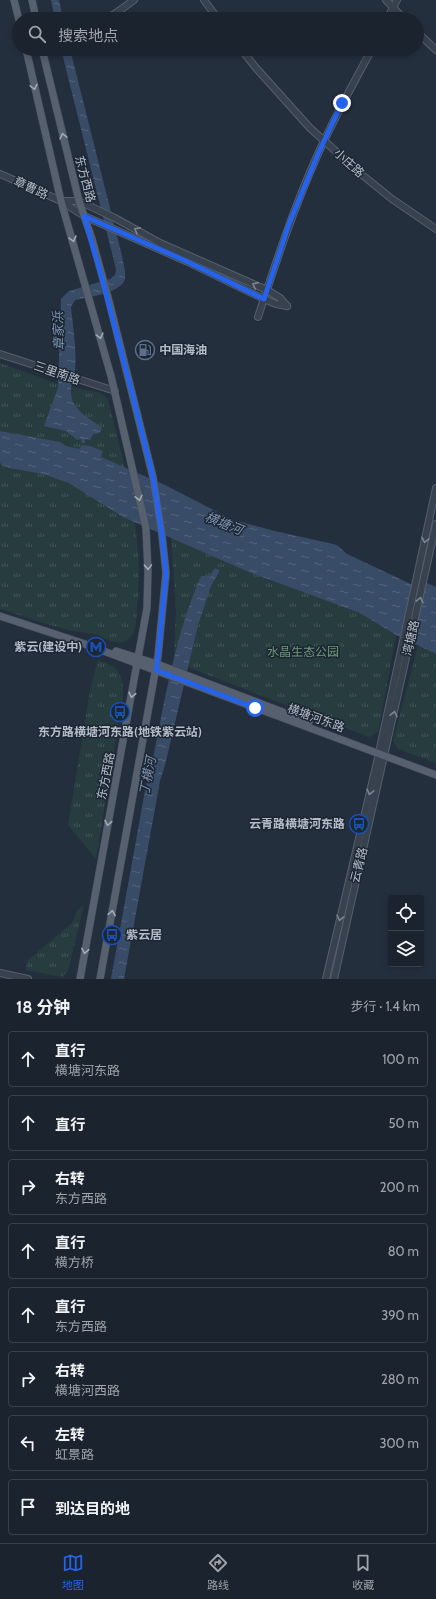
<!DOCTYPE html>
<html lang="zh">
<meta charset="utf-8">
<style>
:root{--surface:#1b232e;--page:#242b36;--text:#f1f3f6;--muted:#a0a4aa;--line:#39404a;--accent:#2563eb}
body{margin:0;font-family:Cabin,"Noto Sans SC",sans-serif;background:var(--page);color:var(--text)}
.controls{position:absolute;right:12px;bottom:12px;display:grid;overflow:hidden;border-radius:4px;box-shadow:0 2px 6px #0003}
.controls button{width:36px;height:36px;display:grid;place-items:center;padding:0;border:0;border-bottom:1px solid var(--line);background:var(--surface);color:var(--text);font:20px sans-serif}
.stop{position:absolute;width:12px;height:12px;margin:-9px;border:3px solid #2563eb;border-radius:50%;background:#fff}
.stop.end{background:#2563eb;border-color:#fff;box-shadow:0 1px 4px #0008}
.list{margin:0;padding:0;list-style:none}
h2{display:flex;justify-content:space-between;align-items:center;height:52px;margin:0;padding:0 16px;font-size:17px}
h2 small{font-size:13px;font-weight:400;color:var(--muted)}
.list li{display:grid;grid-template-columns:26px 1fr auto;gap:12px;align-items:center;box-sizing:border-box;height:56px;margin:0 8px 8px;padding:0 8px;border:1px solid var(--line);border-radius:4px}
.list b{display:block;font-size:15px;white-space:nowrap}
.list p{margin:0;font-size:13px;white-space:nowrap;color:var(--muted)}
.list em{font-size:13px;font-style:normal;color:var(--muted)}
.icon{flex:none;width:22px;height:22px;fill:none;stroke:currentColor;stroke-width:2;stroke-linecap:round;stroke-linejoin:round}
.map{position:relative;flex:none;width:436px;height:979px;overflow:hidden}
.search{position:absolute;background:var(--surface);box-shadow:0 2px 6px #0003;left:12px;right:12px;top:12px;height:44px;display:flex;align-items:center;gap:10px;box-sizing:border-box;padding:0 14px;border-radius:22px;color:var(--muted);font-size:15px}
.sheet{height:564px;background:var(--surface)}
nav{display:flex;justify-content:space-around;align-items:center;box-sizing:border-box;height:56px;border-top:1px solid var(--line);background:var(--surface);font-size:11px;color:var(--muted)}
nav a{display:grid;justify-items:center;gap:2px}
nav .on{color:var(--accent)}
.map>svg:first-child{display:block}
</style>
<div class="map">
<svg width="436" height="979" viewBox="0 0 436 979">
<defs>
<pattern id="park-tufts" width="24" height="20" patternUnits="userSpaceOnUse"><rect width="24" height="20" fill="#263c3f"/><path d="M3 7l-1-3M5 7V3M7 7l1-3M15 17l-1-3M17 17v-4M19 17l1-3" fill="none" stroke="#435659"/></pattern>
<pattern id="water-ripples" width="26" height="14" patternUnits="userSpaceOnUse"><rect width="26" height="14" fill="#394c67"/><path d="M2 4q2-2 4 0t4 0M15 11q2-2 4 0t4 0" fill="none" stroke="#53647b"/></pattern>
</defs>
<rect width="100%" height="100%" fill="#242f3e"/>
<g fill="url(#park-tufts)">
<path d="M0,363l61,22 40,8 7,6c17,68 37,139 29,210 -1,12 0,29 -14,33 -9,3 -21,-6 -29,-8 -5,-1 -10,-1 -15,-2 -27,-5 -53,-15 -79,-23z"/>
<polygon points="171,537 251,573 360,613 396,635 378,732 369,737 203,673 183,665 178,660 174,652 176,610"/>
<polygon points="418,646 436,654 436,763 398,749 393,741"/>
<path d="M98,660c19,6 25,13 25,34l-27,165 -28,-34 22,-135z"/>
<polygon points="84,905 68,971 62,977 26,970 27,961 72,923 77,910"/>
</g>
<g fill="url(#water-ripples)">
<polygon points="51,0 59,0 63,19 55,19"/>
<path d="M61,49h9l52,207c1,7 4,15 3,22 -2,15 -37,19 -50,22l-4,7c2,21 6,43 4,65 0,7 -5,14 -4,21 0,16 19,26 30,34l1,2 -3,4 -6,1 -3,6 -5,-1v4h-3l-1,-4 -4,1 -11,-9 -22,-5 14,-38 3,-89 8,-8 41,-12 5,-4 1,-6z"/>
<polygon points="0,431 60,442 66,446 79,449 82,445 90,446 103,451 101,457 165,485 233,520 275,531 337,545 347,554 415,586 427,583 436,587 436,654 396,635 360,613 251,573 123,517 69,483 43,474 9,468 0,463"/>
<path d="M215,568l4,2v2l-8,14 -13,39 -33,140 -5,16 -36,198h-13l35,-194 3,-6c14,-68 24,-139 52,-203h8z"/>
</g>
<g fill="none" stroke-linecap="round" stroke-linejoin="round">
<defs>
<g id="minor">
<polyline points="204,0 218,19"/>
<polyline points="386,0 404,19"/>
<polyline points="106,19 116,13 134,0"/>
<polyline points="387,19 397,0"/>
<polyline points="417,32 436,50"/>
<polyline points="241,49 256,68 310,128 361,174 392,199 436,229"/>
<polyline points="0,174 61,201 84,216 188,262 264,299 276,304 287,306"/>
<polyline points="61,201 79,201 115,218 160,243 267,290 280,298 287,306"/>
<path d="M258,317c18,-55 36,-110 60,-163 16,-36 35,-70 54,-105"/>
<polyline points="0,354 115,391"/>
<polyline points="0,973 28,979"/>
<polyline points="326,979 377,762 436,488"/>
<polyline points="334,979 436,524"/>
</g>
<g id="major">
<polyline points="14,0 19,20"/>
<polyline points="32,0 36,19"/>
<polyline points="26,49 61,201 111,376 146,528 148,571 147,608 80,979"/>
<polyline points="42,49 79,201 92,239 108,297 153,477 162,535 166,573 158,656 100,979"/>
<polyline points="0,616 82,643 436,775"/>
<polyline points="116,651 157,664 309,722"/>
</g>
</defs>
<use href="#minor" stroke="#565f6c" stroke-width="8"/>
<use href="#major" stroke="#414a57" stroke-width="8"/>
<use href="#minor" stroke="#38414e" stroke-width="6"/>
<use href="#major" stroke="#56606e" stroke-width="7"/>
</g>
<defs><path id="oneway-chevron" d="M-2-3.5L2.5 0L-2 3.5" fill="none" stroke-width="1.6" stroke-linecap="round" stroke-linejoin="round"/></defs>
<g stroke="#a1aab7">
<use href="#oneway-chevron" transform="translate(34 87) rotate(77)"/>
<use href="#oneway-chevron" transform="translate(63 136) rotate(-104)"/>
<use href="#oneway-chevron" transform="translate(73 239) rotate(74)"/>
<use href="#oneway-chevron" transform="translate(100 336) rotate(75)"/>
<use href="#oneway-chevron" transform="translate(139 498) rotate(77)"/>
<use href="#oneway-chevron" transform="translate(148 567) rotate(88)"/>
<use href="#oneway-chevron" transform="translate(132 695) rotate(101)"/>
<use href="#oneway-chevron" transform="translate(108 823) rotate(101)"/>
<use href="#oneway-chevron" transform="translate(112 913) rotate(-80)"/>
<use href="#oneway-chevron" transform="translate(85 951) rotate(100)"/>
</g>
<g stroke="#7c8592">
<use href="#oneway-chevron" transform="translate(137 230) rotate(-152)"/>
<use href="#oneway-chevron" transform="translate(255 285) rotate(-156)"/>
<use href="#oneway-chevron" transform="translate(425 540) rotate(102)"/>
<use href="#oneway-chevron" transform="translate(420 600) rotate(-77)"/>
<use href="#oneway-chevron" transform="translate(394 714) rotate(-77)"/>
<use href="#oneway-chevron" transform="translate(370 792) rotate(103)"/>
<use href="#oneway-chevron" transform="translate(340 918) rotate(103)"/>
</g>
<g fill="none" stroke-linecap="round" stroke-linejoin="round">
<polyline stroke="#2563eb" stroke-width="5" points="255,708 156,670 158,656 166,574 162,535 153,477 132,393 102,278 84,216 188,262 264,299 289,224 318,154 342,103"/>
</g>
<defs>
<symbol id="fuel-ring" viewBox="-11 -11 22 22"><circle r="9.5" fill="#1d2633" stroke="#5c6f8a" stroke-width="1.5"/><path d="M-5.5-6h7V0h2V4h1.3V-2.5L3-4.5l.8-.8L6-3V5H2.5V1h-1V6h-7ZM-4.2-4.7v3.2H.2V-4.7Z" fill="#5c6f8a"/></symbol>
<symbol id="metro-ring" viewBox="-11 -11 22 22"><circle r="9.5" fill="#1d2633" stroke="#1a4fb4" stroke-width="1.5"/><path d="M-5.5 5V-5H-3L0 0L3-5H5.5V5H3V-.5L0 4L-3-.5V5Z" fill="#1a4fb4"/></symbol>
<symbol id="bus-ring" viewBox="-11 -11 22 22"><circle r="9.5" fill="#1d2633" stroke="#1a4fb4" stroke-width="1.5"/><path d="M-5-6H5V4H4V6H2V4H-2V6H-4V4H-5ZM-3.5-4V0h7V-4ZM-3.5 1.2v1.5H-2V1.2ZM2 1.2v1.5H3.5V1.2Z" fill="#1a4fb4"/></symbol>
</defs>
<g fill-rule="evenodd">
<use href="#fuel-ring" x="134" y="339" width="22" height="22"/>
<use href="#metro-ring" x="85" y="636" width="22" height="22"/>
<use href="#bus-ring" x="109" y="701" width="22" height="22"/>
<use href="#bus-ring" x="348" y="813" width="22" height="22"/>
<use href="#bus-ring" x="101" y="924" width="22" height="22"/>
</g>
<g text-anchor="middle" stroke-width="3" stroke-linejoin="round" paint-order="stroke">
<g font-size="12" fill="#b4bcc9" stroke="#1d2633">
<text transform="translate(349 163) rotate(42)" y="4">小庄路</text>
<text transform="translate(85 179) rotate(75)" y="4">东方西路</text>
<text transform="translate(31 188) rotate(25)" y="4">章曹路</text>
<text transform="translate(57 373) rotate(19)" y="4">三里南路</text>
<text transform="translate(411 638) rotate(-77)" y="4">湾塘路</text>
<text transform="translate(316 718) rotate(20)" y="4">横塘河东路</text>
<text transform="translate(106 776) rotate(-79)" y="4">东方西路</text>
<text transform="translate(359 865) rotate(-76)" y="4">云青路</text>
</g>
<g font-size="12" font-weight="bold" fill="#b4bcc9" stroke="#1d2633" text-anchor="start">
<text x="159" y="354">中国海油</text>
<text x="82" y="651" text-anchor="end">紫云(建设中)</text>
<text x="120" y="736" text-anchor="middle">东方路横塘河东路(地铁紫云站)</text>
<text x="345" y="828" text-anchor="end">云青路横塘河东路</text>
<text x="126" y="939">紫云居</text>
</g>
<g font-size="12" fill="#6b9a76" stroke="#1d2633">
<text x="303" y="656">水晶生态公园</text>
</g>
<g font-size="13" font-style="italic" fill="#7c92b1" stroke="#1d2633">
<text transform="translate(58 331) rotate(-92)" y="5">章家浜</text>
<text transform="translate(224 523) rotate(22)" y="5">横塘河</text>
<text transform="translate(147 776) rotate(-79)" y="5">丁横河</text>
</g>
</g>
</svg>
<div class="controls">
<button><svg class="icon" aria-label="locate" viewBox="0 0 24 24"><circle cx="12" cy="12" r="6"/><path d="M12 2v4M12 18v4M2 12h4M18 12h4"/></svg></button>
<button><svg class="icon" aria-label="layers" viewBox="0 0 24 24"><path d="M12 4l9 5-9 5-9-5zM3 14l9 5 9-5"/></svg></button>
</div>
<div class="stop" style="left:255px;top:708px"></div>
<div class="stop end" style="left:342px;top:103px"></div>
<div class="search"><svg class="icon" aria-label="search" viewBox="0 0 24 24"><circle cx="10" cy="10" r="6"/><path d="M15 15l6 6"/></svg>搜索地点</div>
</div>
<section class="sheet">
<h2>18 分钟<small>步行 · 1.4 km</small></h2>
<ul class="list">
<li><svg class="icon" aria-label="ahead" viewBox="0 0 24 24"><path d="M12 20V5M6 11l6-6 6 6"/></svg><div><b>直行</b><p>横塘河东路</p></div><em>100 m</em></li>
<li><svg class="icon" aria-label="ahead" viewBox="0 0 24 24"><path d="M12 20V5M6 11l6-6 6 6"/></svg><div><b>直行</b></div><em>50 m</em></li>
<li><svg class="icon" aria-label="right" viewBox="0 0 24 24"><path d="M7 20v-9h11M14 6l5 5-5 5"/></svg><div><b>右转</b><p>东方西路</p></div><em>200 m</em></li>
<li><svg class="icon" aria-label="ahead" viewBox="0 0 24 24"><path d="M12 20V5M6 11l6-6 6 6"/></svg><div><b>直行</b><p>横方桥</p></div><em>80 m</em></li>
<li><svg class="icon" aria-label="ahead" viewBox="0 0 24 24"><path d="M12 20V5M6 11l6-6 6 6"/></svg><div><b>直行</b><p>东方西路</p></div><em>390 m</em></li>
<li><svg class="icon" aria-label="right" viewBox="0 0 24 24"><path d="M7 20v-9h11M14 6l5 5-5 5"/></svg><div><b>右转</b><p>横塘河西路</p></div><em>280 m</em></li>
<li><svg class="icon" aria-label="left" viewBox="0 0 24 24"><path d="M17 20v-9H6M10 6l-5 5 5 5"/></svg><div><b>左转</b><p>虹景路</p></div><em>300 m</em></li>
<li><svg class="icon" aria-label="arrive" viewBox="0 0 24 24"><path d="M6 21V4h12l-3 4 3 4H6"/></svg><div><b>到达目的地</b></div></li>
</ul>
</section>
<nav>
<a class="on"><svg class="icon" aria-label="map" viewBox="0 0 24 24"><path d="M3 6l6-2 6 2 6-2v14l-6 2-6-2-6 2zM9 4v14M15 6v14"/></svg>地图</a>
<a><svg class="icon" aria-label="directions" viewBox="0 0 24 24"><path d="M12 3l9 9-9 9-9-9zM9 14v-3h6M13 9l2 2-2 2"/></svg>路线</a>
<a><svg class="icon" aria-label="saved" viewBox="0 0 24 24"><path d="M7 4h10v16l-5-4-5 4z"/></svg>收藏</a>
</nav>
